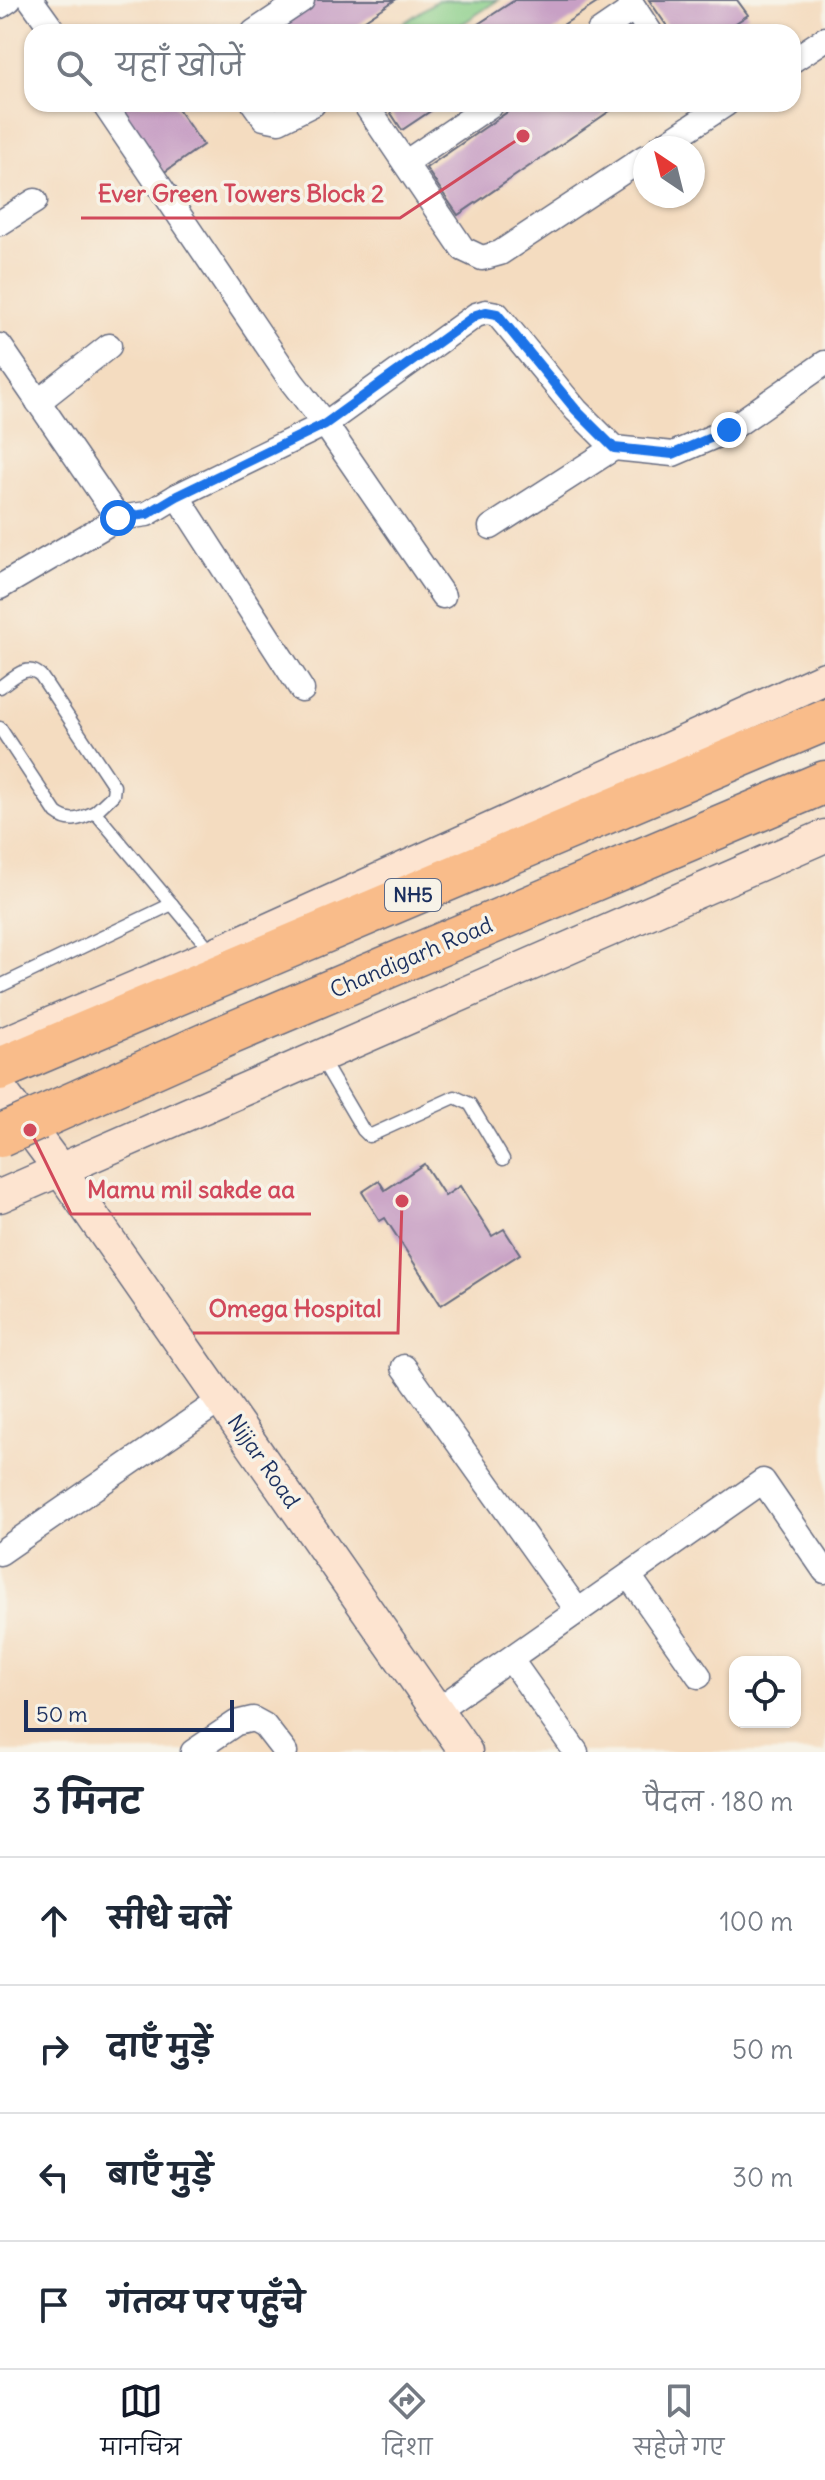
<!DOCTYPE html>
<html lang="hi">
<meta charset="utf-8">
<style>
:root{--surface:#fff;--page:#f6f6f7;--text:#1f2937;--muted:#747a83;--line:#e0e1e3;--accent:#111827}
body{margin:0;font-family:Delius,"Playpen Sans Deva",sans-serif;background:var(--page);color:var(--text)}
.controls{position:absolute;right:24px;bottom:24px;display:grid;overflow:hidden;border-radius:16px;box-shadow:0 2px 6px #0004}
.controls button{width:72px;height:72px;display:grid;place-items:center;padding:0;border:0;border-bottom:2px solid var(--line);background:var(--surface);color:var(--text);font:40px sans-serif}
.compass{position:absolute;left:633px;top:136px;width:72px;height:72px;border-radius:50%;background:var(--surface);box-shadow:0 2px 6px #0004;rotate:325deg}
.scale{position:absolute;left:24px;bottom:20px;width:210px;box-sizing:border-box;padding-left:8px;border:4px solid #1b2f5e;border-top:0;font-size:22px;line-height:28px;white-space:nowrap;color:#1b2f5e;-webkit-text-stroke:6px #f7f3e8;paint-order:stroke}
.stop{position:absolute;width:24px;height:24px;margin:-18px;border:6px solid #1a73e8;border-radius:50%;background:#fff}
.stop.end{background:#1a73e8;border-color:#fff;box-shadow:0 2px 8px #0008}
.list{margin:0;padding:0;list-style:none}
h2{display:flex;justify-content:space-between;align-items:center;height:104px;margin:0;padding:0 32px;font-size:34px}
h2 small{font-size:26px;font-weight:400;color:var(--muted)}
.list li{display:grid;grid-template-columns:52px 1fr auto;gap:24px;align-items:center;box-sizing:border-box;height:128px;padding:0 32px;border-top:2px solid var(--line)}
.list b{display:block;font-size:30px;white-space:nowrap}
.list em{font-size:26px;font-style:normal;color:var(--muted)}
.icon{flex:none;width:44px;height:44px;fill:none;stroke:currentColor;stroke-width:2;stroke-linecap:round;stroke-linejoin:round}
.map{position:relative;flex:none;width:825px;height:1752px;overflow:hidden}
.search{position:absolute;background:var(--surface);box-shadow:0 2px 6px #0004;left:24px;right:24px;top:24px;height:88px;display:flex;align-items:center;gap:20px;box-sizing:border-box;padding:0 28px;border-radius:24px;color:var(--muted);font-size:30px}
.sheet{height:616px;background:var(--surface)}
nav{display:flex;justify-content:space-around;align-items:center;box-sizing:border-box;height:112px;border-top:2px solid var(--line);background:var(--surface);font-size:22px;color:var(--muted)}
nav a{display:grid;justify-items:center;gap:4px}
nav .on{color:var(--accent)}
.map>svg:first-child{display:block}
</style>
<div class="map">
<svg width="825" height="1752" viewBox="0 0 825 1752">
<rect width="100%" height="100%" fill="#f7f3e8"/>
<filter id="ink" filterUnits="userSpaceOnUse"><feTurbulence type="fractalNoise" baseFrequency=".0125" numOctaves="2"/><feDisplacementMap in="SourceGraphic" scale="16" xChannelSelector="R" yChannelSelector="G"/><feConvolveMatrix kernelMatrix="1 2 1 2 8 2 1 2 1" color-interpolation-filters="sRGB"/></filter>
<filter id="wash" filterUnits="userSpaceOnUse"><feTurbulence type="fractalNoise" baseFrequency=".006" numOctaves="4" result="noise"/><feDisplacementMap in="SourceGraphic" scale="32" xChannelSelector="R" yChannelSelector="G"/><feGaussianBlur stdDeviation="1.8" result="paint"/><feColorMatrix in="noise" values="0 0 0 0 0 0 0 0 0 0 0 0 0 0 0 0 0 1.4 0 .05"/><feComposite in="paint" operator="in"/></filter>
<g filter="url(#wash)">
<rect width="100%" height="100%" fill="#f4dcc0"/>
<polygon fill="#87cd87" stroke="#517e72" stroke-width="2" points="438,0 498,0 450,32 390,32"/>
<g id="blocks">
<g fill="#c8a0c5">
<polygon points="307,0 395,0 347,32 280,32 274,22"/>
<polygon points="515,0 595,0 597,3 552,32 466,32"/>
<polygon points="649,0 737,0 748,15 722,32 671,32"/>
<polygon points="113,104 174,104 203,145 163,173"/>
<polygon points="385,104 441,104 402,130"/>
<polygon points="519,104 620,104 458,215 426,168"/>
<polygon points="424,1164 445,1196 460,1186 492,1236 504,1229 520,1254 441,1305 385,1218 380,1221 362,1192 379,1181 385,1190"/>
</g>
</g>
</g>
<g filter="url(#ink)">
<use href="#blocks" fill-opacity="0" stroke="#676c80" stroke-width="2"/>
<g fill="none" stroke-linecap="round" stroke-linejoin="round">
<defs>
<g id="lane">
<path d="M0,687c13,-9 27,-25 41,-11l73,110 -1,9 -18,17"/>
<path d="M0,728l56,85c14,11 24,6 39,-1l117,140"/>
<polyline points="0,986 172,904"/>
<polyline points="320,1057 363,1130 369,1136 455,1097 470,1104 503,1159"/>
</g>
<g id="street">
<polyline points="31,0 54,32"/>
<polyline points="629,0 650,32"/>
<polyline points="0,6 9,0"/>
<polyline points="254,32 302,0"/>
<polyline points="599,32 634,8"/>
<polyline points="793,60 825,39"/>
<polyline points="104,104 292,382 325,424 443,596"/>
<polyline points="254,104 264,118 279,121 313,104"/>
<polyline points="365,104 463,249 482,258 500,253 645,157"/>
<polyline points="659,148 726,104"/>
<polyline points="405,163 492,104"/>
<polyline points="0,223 35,201"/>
<polyline points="0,346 118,518 0,587"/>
<polyline points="38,402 109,346"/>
<polyline points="177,496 302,690"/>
<polyline points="118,518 147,514 177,496 325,424 476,315 486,312 497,314 576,410 614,448 673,454 729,430 825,363"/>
<polyline points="491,527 614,448"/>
<polyline points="404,1367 578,1611"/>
<polyline points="0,1553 221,1400"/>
<polyline points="629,1576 699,1676"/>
<polyline points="511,1660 576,1752"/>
<polyline points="437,1710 763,1481 825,1571"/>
<polyline points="193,1752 236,1723 253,1719 264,1725 285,1752"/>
</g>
<g id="secondary">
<polyline points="0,1045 214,954 825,678"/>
<polyline points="0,1089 61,1171 466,1752"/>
<polyline points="0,1196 825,836"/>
</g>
<g id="highway">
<polyline points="0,1069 825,720"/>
<polyline points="38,1119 222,1037 825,782"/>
</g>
</defs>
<use href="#lane" stroke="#676c80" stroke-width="15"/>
<use href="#street" stroke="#676c80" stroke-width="27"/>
<use href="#secondary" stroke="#676c80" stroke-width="35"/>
<use href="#highway" stroke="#676c80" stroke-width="45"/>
<use href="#lane" stroke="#fff" stroke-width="12"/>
<use href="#street" stroke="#fff" stroke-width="24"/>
<use href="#secondary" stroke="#fde4d0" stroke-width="32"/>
<use href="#highway" stroke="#f9bc8a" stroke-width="42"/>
<defs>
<polyline id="highway-bridge" points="0,1136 38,1119"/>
</defs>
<use href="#highway-bridge" stroke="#676c80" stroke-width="45" stroke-linecap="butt"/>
<use href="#highway-bridge" stroke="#f9bc8a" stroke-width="42"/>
</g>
</g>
<g fill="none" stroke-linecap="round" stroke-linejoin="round" filter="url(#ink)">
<polyline stroke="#1a73e8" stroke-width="10" points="118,518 147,514 177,496 325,424 476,315 486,312 497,314 576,410 614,448 673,454 729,430"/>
</g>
<g text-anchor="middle" stroke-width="7" stroke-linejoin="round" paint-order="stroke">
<rect fill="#f7f3e8" stroke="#5d6a87" stroke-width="2" x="385" y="879" width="56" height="32" rx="6"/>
<g font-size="20" font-weight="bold" fill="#1b2f5e">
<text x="413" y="902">NH5</text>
</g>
<g font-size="22" fill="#1b2f5e" stroke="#f7f3e8">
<text transform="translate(411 957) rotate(-23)" y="8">Chandigarh Road</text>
<text transform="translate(264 1461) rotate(55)" y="8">Nijjar Road</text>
</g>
</g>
<path fill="none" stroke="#d1495b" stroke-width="3" d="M523 136L400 218H81M30 1130L71 1214H311M402 1201L398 1333H193"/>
<g fill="#d1495b" stroke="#f7f3e8" stroke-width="3">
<circle cx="523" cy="136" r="8"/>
<circle cx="30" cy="1130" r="8"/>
<circle cx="402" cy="1201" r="8"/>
</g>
<g font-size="24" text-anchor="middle" font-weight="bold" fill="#d1495b" stroke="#f7f3e8" stroke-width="7" stroke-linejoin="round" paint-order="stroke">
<text x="241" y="202">Ever Green Towers Block 2</text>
<text x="191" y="1198">Mamu mil sakde aa</text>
<text x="295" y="1317">Omega Hospital</text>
</g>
</svg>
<div class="controls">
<button><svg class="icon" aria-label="locate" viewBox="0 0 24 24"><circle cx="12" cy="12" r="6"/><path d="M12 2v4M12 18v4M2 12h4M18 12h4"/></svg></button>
</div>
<svg class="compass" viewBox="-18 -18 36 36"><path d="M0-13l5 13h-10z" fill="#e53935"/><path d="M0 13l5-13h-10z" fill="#747a83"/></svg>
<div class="scale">50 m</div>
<div class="stop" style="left:118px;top:518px"></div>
<div class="stop end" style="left:729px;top:430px"></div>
<div class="search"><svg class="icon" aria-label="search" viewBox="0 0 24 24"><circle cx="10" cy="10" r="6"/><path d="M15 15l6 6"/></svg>यहाँ खोजें</div>
</div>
<section class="sheet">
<h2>3 मिनट<small>पैदल · 180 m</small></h2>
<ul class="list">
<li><svg class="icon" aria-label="ahead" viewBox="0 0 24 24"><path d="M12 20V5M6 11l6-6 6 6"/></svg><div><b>सीधे चलें</b></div><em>100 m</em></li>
<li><svg class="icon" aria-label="right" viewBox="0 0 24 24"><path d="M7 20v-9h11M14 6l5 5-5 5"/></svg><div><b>दाएँ मुड़ें</b></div><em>50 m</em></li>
<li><svg class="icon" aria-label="left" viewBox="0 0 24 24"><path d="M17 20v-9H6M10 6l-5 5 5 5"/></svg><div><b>बाएँ मुड़ें</b></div><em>30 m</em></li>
<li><svg class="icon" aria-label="arrive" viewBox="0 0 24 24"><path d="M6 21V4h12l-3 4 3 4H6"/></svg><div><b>गंतव्य पर पहुँचे</b></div></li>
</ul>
</section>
<nav>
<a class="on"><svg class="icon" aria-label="map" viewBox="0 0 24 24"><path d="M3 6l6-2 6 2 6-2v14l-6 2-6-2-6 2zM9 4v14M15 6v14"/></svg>मानचित्र</a>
<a><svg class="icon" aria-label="directions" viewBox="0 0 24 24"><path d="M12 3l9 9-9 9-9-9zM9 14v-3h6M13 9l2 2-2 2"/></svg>दिशा</a>
<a><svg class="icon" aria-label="saved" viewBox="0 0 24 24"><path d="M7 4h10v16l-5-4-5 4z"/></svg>सहेजे गए</a>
</nav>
